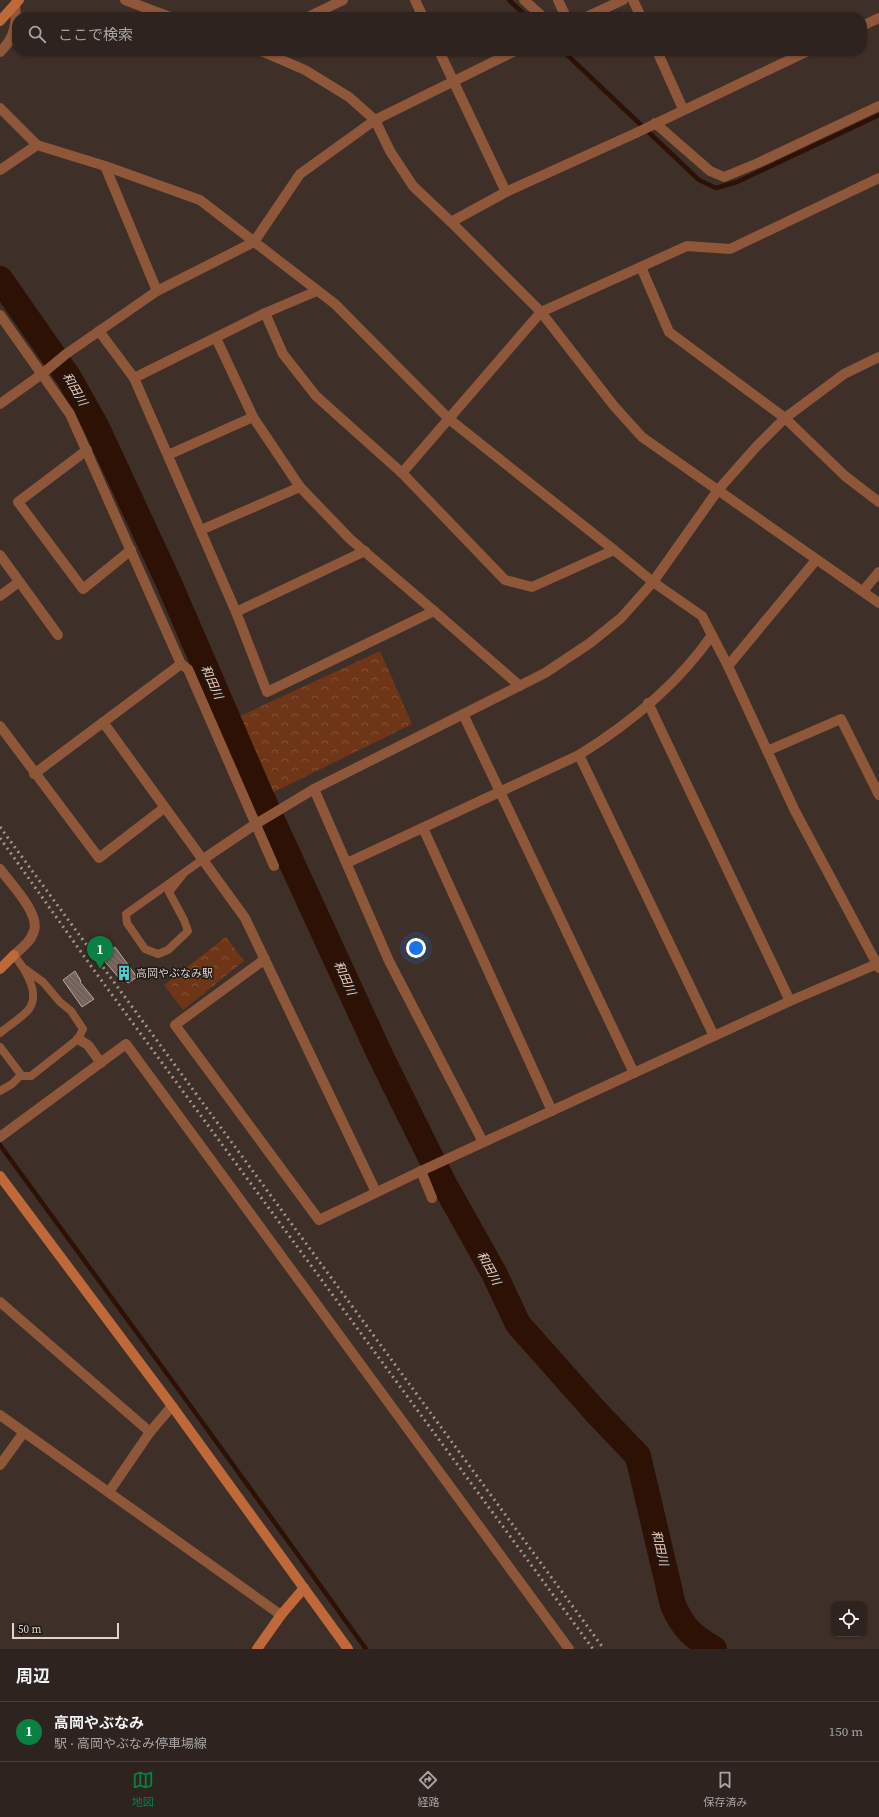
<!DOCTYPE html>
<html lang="ja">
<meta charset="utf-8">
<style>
:root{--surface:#2e231e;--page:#362b27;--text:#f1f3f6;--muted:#a7a4a4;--line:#49403c;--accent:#0b8043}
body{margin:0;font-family:"Source Serif 4","Noto Sans JP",serif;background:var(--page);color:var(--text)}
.controls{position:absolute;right:12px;bottom:12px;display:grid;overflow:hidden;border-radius:8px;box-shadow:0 1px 3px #0004}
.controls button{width:36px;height:36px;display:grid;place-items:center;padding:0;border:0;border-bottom:1px solid var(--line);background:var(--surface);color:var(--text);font:20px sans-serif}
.scale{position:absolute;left:12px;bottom:10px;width:107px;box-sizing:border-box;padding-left:4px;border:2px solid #ddd4cf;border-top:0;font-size:11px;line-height:14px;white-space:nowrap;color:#ddd4cf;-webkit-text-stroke:3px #201916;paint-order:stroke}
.you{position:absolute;left:416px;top:948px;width:14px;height:14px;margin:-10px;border:3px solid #fff;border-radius:50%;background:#1a73e8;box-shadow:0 0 0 6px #1a73e833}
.badge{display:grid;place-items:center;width:26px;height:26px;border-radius:50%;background:var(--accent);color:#fff;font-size:13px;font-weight:700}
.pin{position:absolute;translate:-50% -33px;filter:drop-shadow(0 1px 2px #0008)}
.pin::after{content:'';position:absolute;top:21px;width:14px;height:12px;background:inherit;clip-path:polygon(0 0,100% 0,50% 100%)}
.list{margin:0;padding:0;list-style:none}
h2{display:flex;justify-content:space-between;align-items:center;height:52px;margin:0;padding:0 16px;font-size:17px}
h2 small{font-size:13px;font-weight:400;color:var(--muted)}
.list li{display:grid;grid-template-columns:26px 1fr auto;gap:12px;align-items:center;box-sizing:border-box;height:60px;padding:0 16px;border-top:1px solid var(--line)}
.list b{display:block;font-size:15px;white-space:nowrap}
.list p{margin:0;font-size:13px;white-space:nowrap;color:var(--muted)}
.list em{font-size:13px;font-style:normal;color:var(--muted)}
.icon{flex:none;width:22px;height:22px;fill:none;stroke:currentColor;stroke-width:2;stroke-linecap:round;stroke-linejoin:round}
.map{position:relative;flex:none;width:879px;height:1649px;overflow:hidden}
.search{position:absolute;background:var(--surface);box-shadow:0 1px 3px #0004;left:12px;right:12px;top:12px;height:44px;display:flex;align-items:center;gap:10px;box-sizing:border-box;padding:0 14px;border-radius:16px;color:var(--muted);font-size:15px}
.sheet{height:112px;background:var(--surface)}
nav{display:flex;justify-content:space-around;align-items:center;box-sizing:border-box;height:56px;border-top:1px solid var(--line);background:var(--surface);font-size:11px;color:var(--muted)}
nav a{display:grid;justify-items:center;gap:2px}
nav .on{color:var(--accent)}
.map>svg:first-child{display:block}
</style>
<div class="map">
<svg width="879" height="1649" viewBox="0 0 879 1649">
<defs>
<pattern id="park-crowns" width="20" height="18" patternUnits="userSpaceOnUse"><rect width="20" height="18" fill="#6e3616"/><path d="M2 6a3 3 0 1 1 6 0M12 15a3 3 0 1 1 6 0" fill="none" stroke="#825237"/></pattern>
<pattern id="building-back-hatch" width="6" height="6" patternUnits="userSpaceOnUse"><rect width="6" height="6" fill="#73625a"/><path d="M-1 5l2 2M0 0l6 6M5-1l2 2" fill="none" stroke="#867871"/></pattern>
</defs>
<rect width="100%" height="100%" fill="#3e2f28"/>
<g fill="url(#park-crowns)">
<polygon points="380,651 412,724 272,793 238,717"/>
<polygon points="226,937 244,961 183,1010 164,985"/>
</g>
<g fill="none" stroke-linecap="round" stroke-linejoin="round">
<g stroke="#2d1104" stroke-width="4.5">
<polyline points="509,0 527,17"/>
<polyline points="563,51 699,180 716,188 737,182 879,115"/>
<polyline points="0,1145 184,1397 366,1649"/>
</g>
<path stroke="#2d1104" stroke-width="26" d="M0,279l69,99 27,48 72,155 93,215 120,261 62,125 51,91 24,51 78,88 42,44 35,149c10,23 20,32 41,44"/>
</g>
<g fill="url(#building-back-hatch)" stroke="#b8a69d">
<polygon points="115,947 137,977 128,983 123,978 120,979 101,957"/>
<polygon points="75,971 81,981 80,982 94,999 82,1007 63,980"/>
</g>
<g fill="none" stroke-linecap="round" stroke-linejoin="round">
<g stroke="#8e573a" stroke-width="8">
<polyline points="184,873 169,892 184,920 188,931 168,950 158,954 145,949 127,923 126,914 202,860"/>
<path d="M0,1033c9,-8 22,-15 29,-24 12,-16 -5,-41 -15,-54"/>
<polyline points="0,1047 22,1076 31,1076 78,1039 83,1029 71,1011 60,1002 43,982 25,969"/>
<polyline points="0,1091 12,1084 21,1075"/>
</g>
<g stroke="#8e573a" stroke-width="10">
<polyline points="125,0 170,17"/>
<polyline points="415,0 423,17"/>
<polyline points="524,0 543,17"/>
<polyline points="558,0 566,17"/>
<polyline points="633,0 641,17"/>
<polyline points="308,17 343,0"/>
<polyline points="586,17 623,0"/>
<polyline points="862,26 879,18"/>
<polyline points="261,51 305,70 349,97 375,120 390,151 413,186 451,222 541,312 614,406 642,437 879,603"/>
<polyline points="439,51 506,192"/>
<polyline points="657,51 683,109"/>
<path d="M0,52c15,-14 17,-29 15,-48"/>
<polyline points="0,108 37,145"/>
<polyline points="655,123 710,171 724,177 758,163 879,106"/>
<polyline points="105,166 157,291"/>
<polyline points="0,170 37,145 105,166 200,200 335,304 449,419 614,550"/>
<polyline points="451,222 506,192 636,133 808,51"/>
<polyline points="641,267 669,332 785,418 845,476 879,502"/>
<polyline points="317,291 265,313 283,354 316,396 402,473 505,580 532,587 614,550 653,582 702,616 728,666 794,809 879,968"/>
<polyline points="0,315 70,414 181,664 188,669 274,866"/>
<polyline points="99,331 134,378"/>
<polyline points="216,338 253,417 300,487 350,539 434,611 267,692 236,612 134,378 265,313"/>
<polyline points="0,404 42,374 66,354 157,291 254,242 300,174 375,120 515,51"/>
<polyline points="87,450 18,502 83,589 131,550"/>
<polyline points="168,455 253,417"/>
<polyline points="402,473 541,312 687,246 730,249 879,178"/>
<polyline points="201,530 300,487"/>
<polyline points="0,555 58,635"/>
<polyline points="863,591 879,572"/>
<polyline points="0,596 19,582"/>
<polyline points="434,611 520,686"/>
<polyline points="236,612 365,551"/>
<polyline points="728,666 816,560"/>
<polyline points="648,703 790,1001"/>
<polyline points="463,714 634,1073"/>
<polyline points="103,722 245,918 376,1192"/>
<polyline points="0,726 99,858 164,808"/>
<polyline points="767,751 841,719 879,795"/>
<polyline points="579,755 714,1036"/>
<polyline points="34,774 181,664"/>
<polyline points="314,789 389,961 483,1142"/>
<polyline points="423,828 552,1111"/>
<polyline points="202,860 251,827 314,789 545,673 590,643 621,618 653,582 718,490 756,447 785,418 844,374 879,357"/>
<path d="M347,863l232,-108c50,-31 99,-71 133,-120"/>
<path d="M0,869c10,14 40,44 34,62 -3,10 -12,17 -20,24"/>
<polyline points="265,959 175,1025 319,1220 421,1171 790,1001 879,963"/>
<polyline points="78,1039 88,1045 101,1063"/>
<polyline points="0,1137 126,1044 569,1649"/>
<polyline points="421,1171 432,1198"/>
<polyline points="0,1302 150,1432"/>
<polyline points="0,1415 281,1615"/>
<polyline points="0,1465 24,1432"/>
<polyline points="109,1492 150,1432 172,1406"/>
</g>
<g stroke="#bf6839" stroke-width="10">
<polyline points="0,21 19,0"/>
<polyline points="0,969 14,955"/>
<polyline points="0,1176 172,1406 348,1649"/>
<polyline points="257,1649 281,1615 304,1588"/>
</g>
<g stroke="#a0948f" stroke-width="3" stroke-dasharray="2 4" stroke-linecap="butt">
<polyline points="0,827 604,1649"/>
<polyline points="0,838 96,973 593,1649"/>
</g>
</g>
<defs>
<symbol id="building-bare" viewBox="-9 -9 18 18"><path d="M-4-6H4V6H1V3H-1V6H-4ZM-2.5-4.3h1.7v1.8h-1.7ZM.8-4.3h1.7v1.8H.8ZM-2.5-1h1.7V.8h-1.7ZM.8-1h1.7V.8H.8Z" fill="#52cdcf" stroke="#201916" stroke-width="2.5" paint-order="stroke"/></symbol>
</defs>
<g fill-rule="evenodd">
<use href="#building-bare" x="113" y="962" width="22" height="22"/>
</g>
<g text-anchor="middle" stroke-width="3" stroke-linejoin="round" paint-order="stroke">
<g font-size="11" fill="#ddd4cf" stroke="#201916" text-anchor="start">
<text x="136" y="977">高岡やぶなみ駅</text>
</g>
<g font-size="12" font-style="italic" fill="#f9cab2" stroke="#201916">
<text transform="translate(75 389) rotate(60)" y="4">和田川</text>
<text transform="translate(212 682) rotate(66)" y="4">和田川</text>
<text transform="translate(345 978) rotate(66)" y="4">和田川</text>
<text transform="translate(489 1268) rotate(62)" y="4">和田川</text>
<text transform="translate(660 1548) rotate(77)" y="4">和田川</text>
</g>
</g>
</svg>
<div class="controls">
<button><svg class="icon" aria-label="locate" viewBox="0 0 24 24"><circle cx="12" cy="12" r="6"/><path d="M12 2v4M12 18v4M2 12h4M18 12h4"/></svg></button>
</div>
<div class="scale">50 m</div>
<div class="you"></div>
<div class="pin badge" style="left:100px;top:969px">1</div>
<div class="search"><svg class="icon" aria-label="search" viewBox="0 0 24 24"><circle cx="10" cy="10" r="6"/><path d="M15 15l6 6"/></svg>ここで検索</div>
</div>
<section class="sheet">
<h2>周辺<small></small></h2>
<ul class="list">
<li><span class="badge">1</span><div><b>高岡やぶなみ</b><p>駅 · 高岡やぶなみ停車場線</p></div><em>150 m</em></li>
</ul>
</section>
<nav>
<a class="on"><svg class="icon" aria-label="map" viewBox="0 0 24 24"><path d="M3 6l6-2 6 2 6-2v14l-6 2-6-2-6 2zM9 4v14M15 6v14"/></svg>地図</a>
<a><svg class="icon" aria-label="directions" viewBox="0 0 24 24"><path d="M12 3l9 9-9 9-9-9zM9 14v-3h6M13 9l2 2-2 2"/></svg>経路</a>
<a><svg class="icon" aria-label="saved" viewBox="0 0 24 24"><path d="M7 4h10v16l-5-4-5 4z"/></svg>保存済み</a>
</nav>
